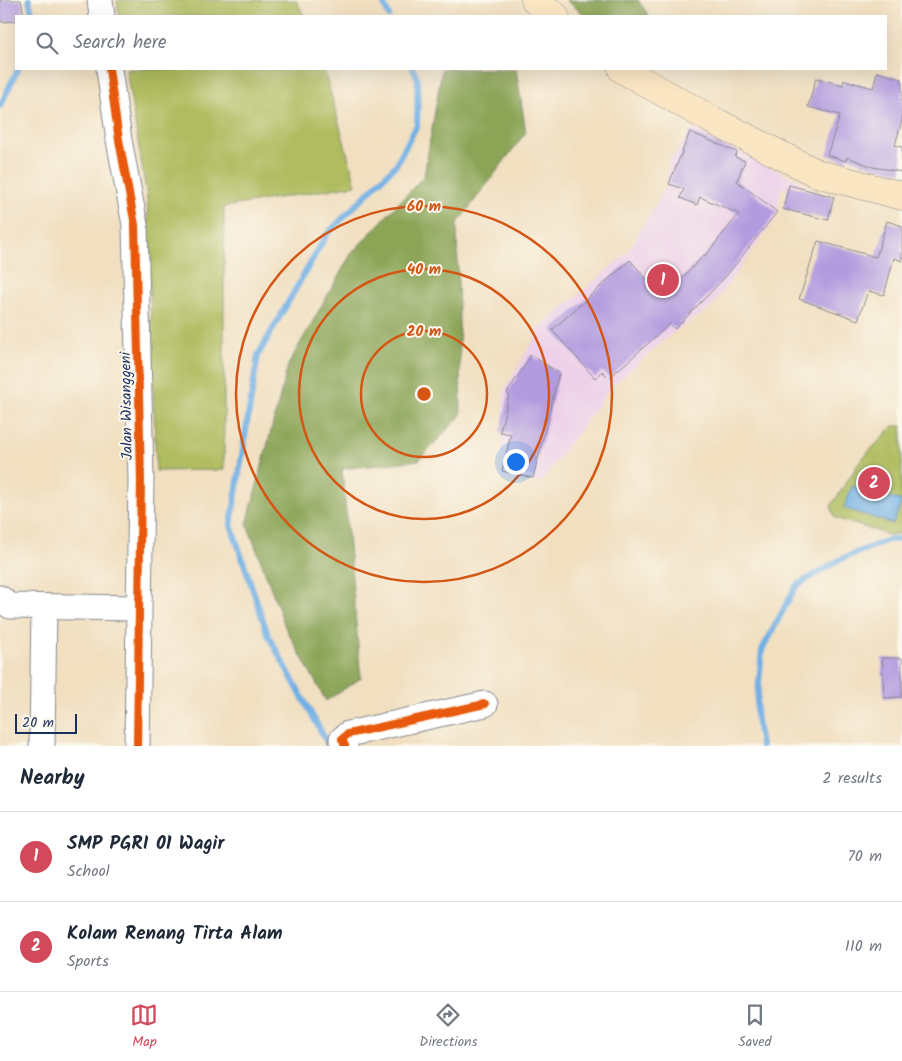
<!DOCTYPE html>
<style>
:root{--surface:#fff;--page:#f6f6f7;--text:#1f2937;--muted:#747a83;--line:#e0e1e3;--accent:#d1495b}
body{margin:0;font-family:Kalam,sans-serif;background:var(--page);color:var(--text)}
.scale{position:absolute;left:15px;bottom:12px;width:62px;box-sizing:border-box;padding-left:5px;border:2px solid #1b2f5e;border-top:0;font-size:14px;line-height:18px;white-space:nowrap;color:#1b2f5e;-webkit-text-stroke:4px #fbf7ec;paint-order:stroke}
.you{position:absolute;left:515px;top:461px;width:18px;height:18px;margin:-12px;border:4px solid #fff;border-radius:50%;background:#1a73e8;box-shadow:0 0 0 8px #1a73e833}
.badge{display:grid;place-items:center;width:32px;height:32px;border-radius:50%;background:var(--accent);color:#fff;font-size:16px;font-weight:700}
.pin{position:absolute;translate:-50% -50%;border:2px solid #fff;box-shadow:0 1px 5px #0006}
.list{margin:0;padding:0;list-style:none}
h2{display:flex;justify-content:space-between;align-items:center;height:65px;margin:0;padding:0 20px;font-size:21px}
h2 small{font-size:16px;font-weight:400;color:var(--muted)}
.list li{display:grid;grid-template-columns:32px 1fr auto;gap:15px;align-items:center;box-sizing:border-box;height:90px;padding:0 20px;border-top:1px solid var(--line)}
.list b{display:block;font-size:19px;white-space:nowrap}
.list p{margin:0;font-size:16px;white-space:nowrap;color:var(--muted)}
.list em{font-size:16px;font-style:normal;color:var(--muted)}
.icon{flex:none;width:28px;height:28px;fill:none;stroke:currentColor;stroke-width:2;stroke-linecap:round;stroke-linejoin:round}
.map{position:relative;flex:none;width:902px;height:746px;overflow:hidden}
.search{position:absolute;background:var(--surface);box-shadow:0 5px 20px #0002;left:15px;right:15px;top:15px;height:55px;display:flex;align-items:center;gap:12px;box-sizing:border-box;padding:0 18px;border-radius:0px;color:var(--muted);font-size:19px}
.sheet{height:245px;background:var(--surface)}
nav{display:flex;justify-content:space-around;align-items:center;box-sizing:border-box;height:70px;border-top:1px solid var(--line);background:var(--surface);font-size:14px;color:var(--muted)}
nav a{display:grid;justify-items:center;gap:2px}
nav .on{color:var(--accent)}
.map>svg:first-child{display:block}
</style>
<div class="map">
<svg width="902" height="746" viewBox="0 0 902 746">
<rect width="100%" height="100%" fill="#fbf7ec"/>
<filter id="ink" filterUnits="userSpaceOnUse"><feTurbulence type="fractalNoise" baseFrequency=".02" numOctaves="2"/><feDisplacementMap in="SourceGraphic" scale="10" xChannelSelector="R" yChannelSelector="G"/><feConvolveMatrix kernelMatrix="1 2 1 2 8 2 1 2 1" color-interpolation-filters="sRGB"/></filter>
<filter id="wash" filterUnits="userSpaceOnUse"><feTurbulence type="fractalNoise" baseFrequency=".0096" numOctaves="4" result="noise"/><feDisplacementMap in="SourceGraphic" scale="20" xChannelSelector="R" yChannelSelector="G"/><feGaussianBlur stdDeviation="1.12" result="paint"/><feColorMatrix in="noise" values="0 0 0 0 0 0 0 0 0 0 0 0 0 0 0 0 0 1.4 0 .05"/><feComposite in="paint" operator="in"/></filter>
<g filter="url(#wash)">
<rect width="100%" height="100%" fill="#f1dfc0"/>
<polygon fill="#edd1e9" points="694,129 804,184 781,189 776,218 711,308 670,335 611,387 541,482 501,480 504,390 542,326 628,252 666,186 669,161"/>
<g fill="#afbc5f" stroke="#65765e">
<polygon points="117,0 296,0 304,16 119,16"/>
<polygon points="126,69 324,69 356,185 224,207 224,470 156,471 147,197"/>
<polygon points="893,426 902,426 902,533 889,535 835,518 831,506 860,461"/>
</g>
<g fill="#8ba456" stroke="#536a5a">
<polygon points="566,0 638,0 649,16 586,16"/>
<polygon points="442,69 516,69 526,132 457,224 461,415 419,460 342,469 361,678 326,701 286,629 247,524 288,365 351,254 424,176"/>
</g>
<polygon fill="#72b0e5" stroke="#4670a2" points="852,486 902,501 893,524 844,508"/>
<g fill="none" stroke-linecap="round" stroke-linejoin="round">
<g stroke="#72b0e5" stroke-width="6">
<polyline points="29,0 33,16"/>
<polyline points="382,0 389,16"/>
<polyline points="0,106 18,69"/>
<polyline points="329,746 268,635 231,525 258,355 327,234 396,165 417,125 418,79 413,69"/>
<polyline points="761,746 756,714 762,650 796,586 841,559 888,540 902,539"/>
</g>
</g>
<g id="blocks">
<g fill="#b29bdf">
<polygon points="0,0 21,0 24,16 16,16 16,21 0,22"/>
<polygon points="877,72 902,79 902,120 895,145 902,147 902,172 873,167 847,157 846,161 827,155 840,115 808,107 816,78 843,85 844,80 873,88"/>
<polygon points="690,132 737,152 735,157 745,161 737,181 777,212 727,275 675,329 670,324 609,378 602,371 595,378 552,330 630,260 663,298 704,255 705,256 739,214 700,197 697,205 680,198 684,189 669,184"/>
<polygon points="789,185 834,197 828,220 783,209"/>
<polygon points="887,221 902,226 902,261 894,258 884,295 868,291 858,320 799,299 818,241 876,257"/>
<polygon points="531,355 559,373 533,478 502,471 511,434 500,432 509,395 507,393"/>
<polygon points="882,658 902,658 902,697 884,698"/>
</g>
</g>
</g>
<g filter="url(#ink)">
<use href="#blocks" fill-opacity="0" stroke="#86878f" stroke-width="1"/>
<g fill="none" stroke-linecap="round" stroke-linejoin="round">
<defs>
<g id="minor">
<polyline points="100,0 102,16"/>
<polyline points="109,69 119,140 135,225 141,480 137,746"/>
<polyline points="0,598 10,606 138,608"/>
<polyline points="42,746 44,607"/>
<polyline points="345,746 342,739 348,734 485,704"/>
</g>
<g id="secondary">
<polyline points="535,0 555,16"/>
<polyline points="622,69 710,119 816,173 902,196"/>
</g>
</defs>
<use href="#minor" stroke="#86878f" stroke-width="27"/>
<use href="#secondary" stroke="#86878f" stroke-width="29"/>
<use href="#minor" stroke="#fff" stroke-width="25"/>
<use href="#secondary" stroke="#fbe6c4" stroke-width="28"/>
<defs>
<g id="cycleway">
<polyline points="109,69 119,140 135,225 141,480 137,746"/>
<polyline points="345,746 342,739 348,734 485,704"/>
</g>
</defs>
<use href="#cycleway" stroke="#fbf7ec" stroke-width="11"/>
<use href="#cycleway" stroke="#e8590c" stroke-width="8"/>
</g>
</g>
<g fill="none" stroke="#d45514" stroke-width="2.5">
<circle cx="424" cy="394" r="63"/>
<circle cx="424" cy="394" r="125"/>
<circle cx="424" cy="394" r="188"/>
</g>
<g text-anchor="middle" stroke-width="4" stroke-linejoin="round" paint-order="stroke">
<g font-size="15" fill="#1b2f5e" stroke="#fbf7ec">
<text transform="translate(126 406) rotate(-91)" y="5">Jalan Wisanggeni</text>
</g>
</g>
<circle cx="424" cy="394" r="8" fill="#d45514" stroke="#fbf7ec" stroke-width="2.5"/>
<g font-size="15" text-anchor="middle" font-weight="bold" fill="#d45514" stroke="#fbf7ec" stroke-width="4" stroke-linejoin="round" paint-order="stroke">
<text x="424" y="211">60 m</text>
<text x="424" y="274">40 m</text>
<text x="424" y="336">20 m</text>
</g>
</svg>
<div class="scale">20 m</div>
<div class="you"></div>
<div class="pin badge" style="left:663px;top:280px">1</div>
<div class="pin badge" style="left:874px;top:483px">2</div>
<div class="search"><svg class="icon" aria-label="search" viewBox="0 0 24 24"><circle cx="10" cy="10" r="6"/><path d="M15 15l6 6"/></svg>Search here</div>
</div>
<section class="sheet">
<h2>Nearby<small>2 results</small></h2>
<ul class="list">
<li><span class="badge">1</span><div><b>SMP PGRI 01 Wagir</b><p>School</p></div><em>70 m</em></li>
<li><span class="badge">2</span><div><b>Kolam Renang Tirta Alam</b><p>Sports</p></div><em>110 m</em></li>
</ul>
</section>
<nav>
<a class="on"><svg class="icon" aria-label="map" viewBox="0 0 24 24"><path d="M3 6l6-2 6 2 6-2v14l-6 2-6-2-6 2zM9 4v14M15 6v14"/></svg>Map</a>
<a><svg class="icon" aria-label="directions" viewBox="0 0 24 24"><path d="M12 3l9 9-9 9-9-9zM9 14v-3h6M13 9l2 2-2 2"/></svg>Directions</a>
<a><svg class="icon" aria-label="saved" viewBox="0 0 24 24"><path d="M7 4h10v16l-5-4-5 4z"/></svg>Saved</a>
</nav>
